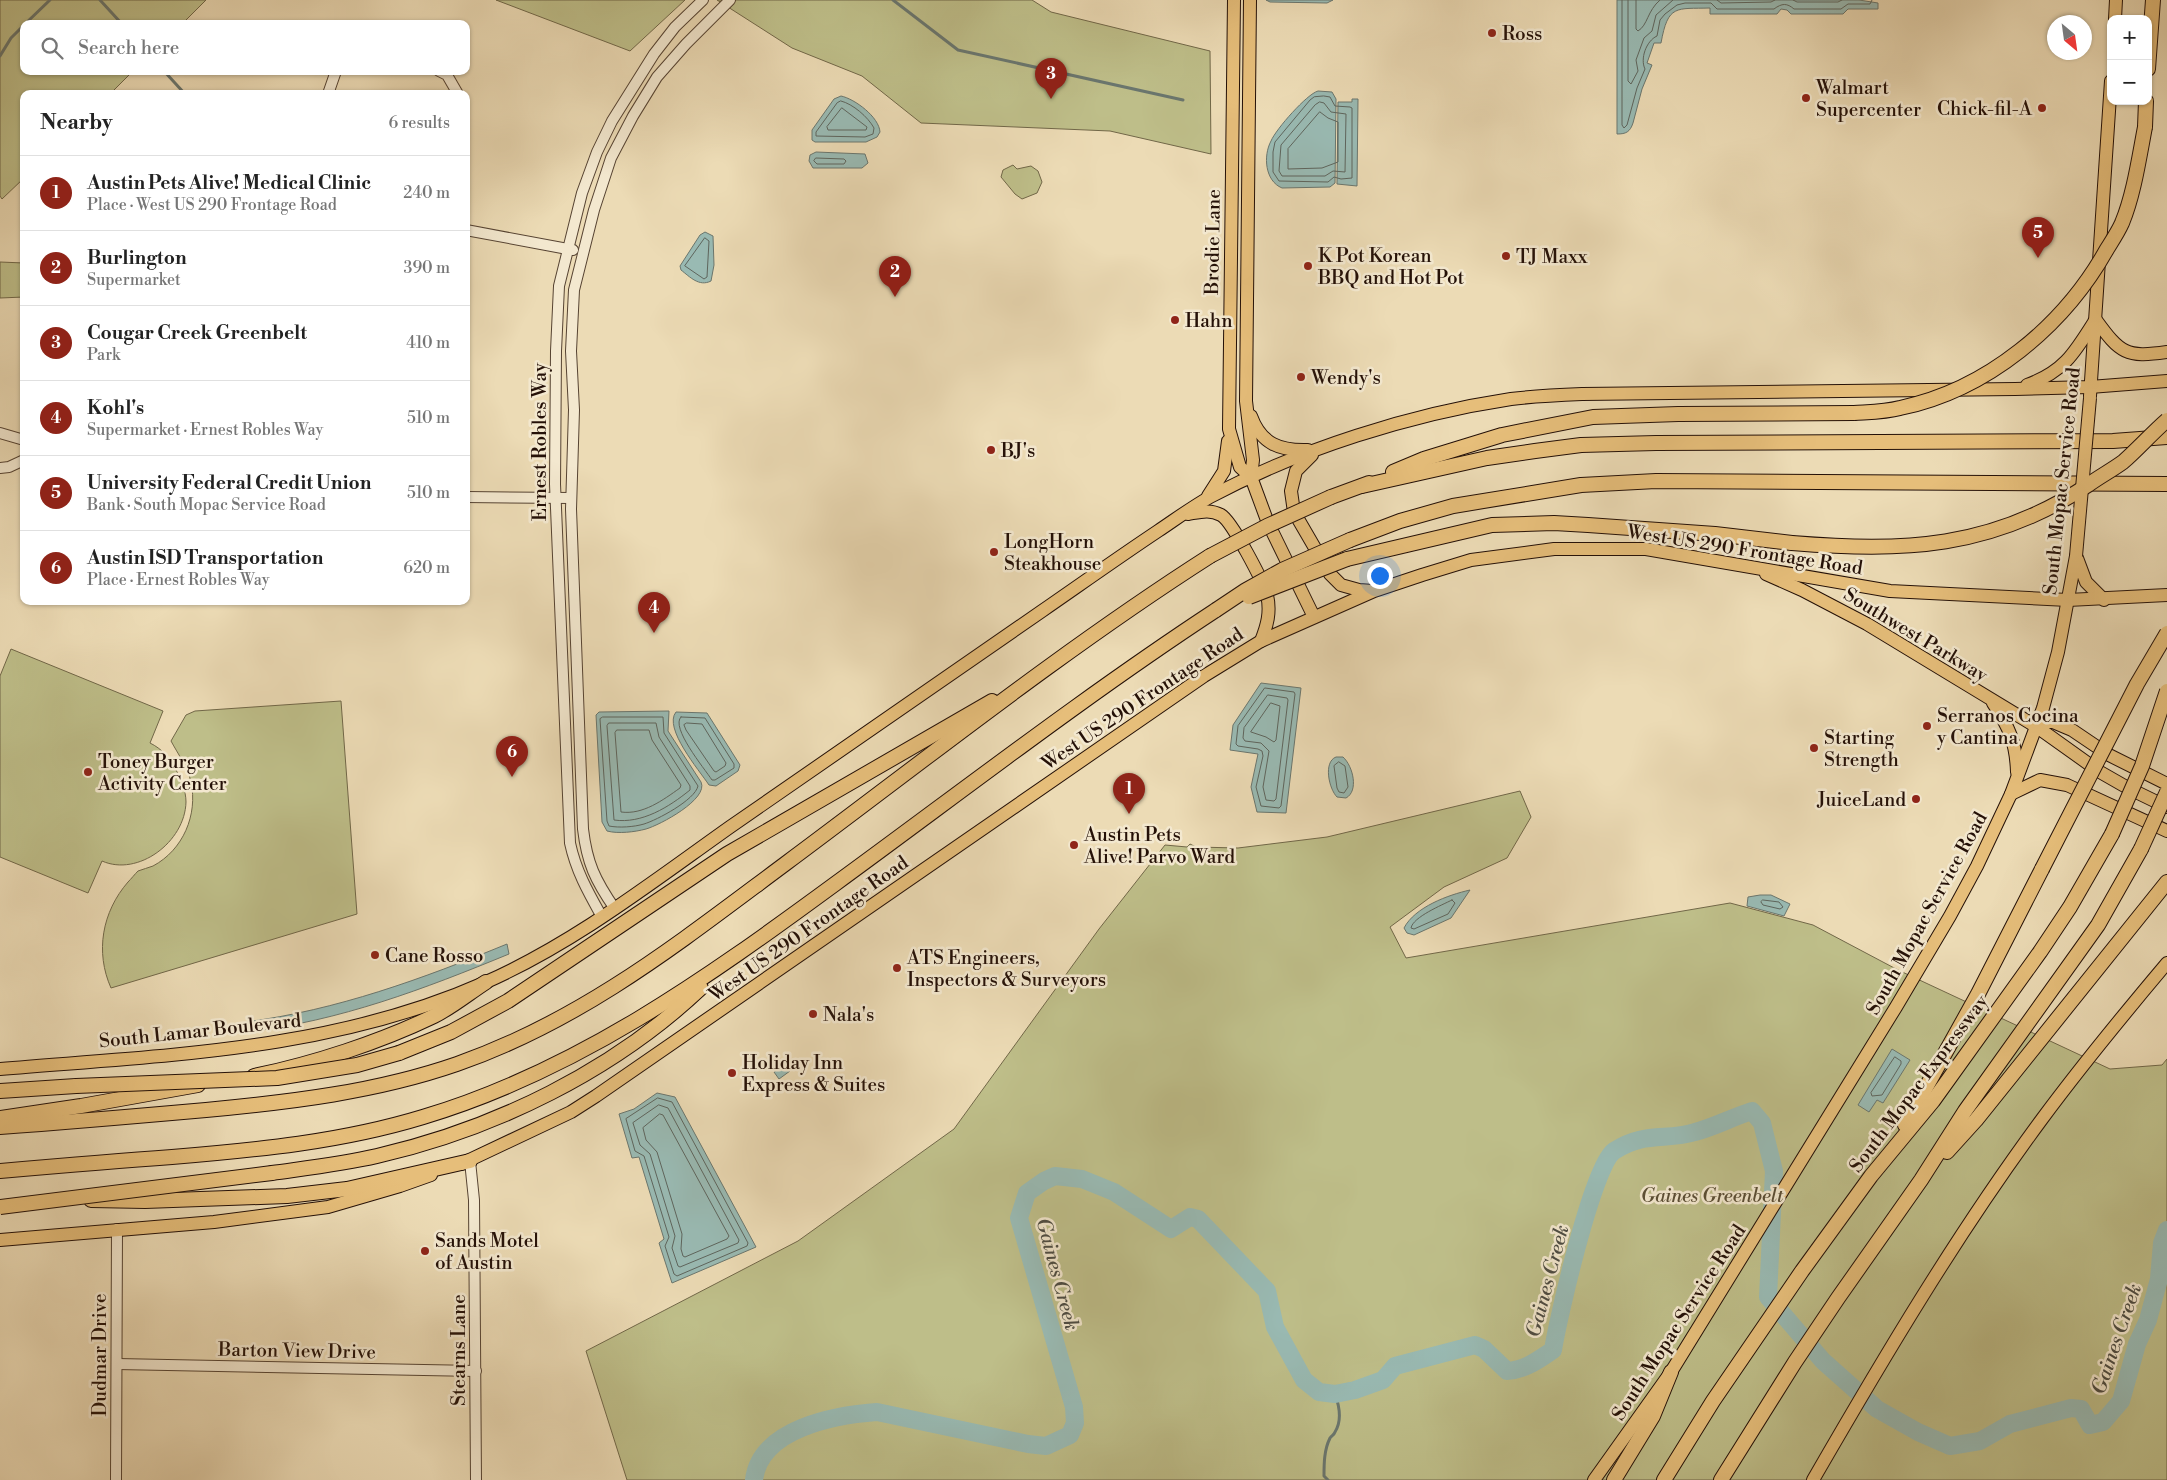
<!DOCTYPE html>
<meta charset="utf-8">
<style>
:root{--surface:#fff;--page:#f2f2f2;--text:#222;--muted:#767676;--line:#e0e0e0;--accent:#8f2418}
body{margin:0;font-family:"Libre Bodoni",serif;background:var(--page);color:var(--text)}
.controls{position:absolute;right:15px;top:15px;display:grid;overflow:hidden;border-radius:10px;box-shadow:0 1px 4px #0004}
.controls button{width:45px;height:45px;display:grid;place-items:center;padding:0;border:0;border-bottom:1px solid var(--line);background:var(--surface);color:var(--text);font:25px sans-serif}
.compass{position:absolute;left:2047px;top:15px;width:45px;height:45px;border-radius:50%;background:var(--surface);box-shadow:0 1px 4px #0004;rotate:151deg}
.you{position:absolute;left:1379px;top:575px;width:18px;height:18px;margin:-12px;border:4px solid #fff;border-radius:50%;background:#1a73e8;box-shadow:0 0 0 8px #1a73e833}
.badge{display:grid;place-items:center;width:32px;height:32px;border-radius:50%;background:var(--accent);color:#fff;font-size:16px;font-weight:700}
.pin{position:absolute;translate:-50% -41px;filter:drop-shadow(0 1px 2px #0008)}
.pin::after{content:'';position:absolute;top:26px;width:18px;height:15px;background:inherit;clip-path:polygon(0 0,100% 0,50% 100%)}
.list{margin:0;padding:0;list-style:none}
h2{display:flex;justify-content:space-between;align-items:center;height:65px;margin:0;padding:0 20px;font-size:21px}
h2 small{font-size:16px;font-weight:400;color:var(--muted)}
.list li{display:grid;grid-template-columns:32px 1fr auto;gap:15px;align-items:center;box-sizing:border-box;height:75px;padding:0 20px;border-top:1px solid var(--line)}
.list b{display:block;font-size:19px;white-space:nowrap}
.list p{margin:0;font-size:16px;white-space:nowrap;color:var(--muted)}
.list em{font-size:16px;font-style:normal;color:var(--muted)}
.icon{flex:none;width:28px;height:28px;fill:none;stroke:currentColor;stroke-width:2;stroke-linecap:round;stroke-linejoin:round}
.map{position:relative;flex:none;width:2167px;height:1480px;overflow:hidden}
.search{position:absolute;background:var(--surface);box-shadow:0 1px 4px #0004;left:20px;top:20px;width:450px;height:55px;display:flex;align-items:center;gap:12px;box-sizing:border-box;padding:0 18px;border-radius:10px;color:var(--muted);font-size:19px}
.panel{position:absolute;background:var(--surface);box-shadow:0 1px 4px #0004;left:20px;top:90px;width:450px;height:515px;border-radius:10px}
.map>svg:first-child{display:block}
</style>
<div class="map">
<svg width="2167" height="1480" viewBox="0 0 2167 1480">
<rect width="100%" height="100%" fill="#ecdbb5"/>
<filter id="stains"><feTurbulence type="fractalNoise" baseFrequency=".004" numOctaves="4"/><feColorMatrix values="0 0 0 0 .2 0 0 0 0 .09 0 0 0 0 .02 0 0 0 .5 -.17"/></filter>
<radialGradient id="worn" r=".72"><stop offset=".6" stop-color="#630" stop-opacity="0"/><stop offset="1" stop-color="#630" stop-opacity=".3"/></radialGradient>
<g fill="#bebe89" stroke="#716748">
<polygon points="0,0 206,0 182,24 24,24 24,71 133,71 110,94 24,94 24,178 2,199 0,196"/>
<polygon points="496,0 685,0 630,51"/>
<polygon points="717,0 1032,0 1051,12 1210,51 1211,154 1110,131 921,123 862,76 792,48"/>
<polygon points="1013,165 1017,169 1031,166 1038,171 1042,182 1037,193 1022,199 1015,194 1001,177 1003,170"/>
<polygon points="0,262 24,263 24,297 0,298"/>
<path d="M11,649l152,62 -13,32c12,6 19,14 26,27 5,9 10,21 10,32 -1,40 -48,75 -84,59l-14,32 -88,-36v-181z"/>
<path d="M341,701l16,213 -246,74c-16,-36 -9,-76 17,-106 3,-3 7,-8 10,-11 5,-2 10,-3 15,-5 30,-16 45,-51 38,-84 -3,-14 -13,-28 -20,-41l15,-26 9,-4z"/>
<polygon points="1520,791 1531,817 1507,858 1444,887 1390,927 1406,958 1730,903 1813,925 1898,970 2110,1069 2162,1065 2167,1059 2167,1480 627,1480 586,1351 798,1241 954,1129 1099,929 1165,845 1187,847 1190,844 1196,847 1238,848 1327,837"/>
</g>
<g fill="#99bab3" stroke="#6a766e">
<polygon points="1266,0 1333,0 1327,3 1270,2"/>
<path d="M1617,0h242l19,3v6h-30l-5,5h-52l-4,-4 -6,-1 -4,5h-67v-6c-34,1 -42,-4 -49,35h-7l-7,20 5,2 -10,24 -9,34c-3,9 -7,11 -16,11z"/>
<path d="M1318,91l14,1 4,7 -1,84 -5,4 -48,1c-17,-7 -19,-32 -11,-47 5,-12 36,-47 47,-50z"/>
<path d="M841,96c14,3 38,21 39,36l-3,5 -11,5h-51l-3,-2v-10l22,-31z"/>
<polygon points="1352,99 1358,99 1357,186 1337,184 1338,102 1352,102"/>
<polygon points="816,152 865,154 868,163 862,168 813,168 809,161 810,155"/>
<path d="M705,232l8,4 1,29 -3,16c-12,6 -21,-4 -30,-11l-1,-4 20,-31z"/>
<polygon points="1261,683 1301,688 1286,813 1257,812 1251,787 1258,754 1230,750 1233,725"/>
<path d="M669,711l-1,20 33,51c8,17 -41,43 -55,47 -11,3 -28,5 -39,2l-5,-9 -6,-107 3,-3z"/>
<path d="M676,712l31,1 33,52 -2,6 -22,15 -7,-1c-10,-15 -46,-57 -33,-73z"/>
<path d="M1336,757h7c10,9 16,34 3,41l-9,-1c-8,-8 -14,-35 -1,-40z"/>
<path d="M1470,890l-19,28 -37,17 -7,-2 -3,-5c11,-21 44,-33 66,-38z"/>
<polygon points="1760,895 1771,895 1790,904 1784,916 1747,906 1748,897"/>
<path d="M507,944l2,10c-85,35 -169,67 -262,78l-1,-10c91,-12 176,-43 261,-78z"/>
<polygon points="1892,1049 1910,1060 1883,1103 1877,1100 1869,1112 1858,1105"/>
<polygon points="785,1064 790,1071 779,1079 774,1072"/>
<polygon points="657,1093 675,1097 756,1247 672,1283 659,1243 664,1239 639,1157 632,1158 619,1114 634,1109"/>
</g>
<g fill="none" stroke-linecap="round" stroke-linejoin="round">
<g stroke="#5e655d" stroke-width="1">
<path d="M1622,0v125l2,3 3,-3 10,-37 8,-19c-5,-10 1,-28 12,-33l3,-16 5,-6 12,-9 8,-2h26l6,6h57c8,-6 13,-6 20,0h47l7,-5h22l2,-4"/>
<polyline points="1628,0 1628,81 1631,84 1638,71 1636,60 1644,38 1652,31 1656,15 1673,0"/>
<path d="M1636,0v29l2,2c10,-6 9,-20 22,-31"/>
<polyline points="1717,0 1721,3 1771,2 1775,0"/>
<polyline points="1793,0 1797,2 1838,2 1842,0"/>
<polygon points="1324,96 1330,97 1335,106 1350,107 1352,108 1352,178 1341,179 1334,177 1328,182 1279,181 1273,172 1273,152 1275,142 1310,100 1314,97"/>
<path d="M841,101c12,3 27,16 33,27l-1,6 -8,3 -49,-1v-4l21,-29z"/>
<polygon points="1320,102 1324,103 1331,112 1346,114 1345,172 1333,171 1325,176 1282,176 1279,171 1281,145 1315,105"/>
<polygon points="842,108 867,127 866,130 828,130 827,127"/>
<polygon points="1320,112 1328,118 1338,122 1338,162 1322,168 1288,169 1288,149"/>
<polygon points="816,158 844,159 846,161 844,164 817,164 814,161"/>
<polygon points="705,238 709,241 707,277 704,279 685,266"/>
<polygon points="1265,688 1294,692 1295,694 1281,806 1279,808 1261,806 1256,787 1263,756 1262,751 1258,749 1238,746 1236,744 1238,726"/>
<polygon points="1268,695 1287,698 1288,700 1276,799 1274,801 1266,800 1263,787 1269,751 1261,743 1245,741 1243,738 1244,728"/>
<polygon points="1271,703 1280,706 1276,740 1274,742 1266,737 1251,732"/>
<path d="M603,717h60l1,16 34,53c-3,14 -41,34 -54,38 -10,3 -25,4 -35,2l-2,-5 -7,-102z"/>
<path d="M681,717l24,1 29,46v4l-19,12h-3c-8,-12 -42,-53 -31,-63z"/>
<path d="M609,723h47l3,14 31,49v4c-21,17 -48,34 -76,30l-7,-94z"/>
<polygon points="687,723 702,724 726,763 725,766 716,772 714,771 686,730 684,725"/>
<path d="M617,730h32l3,10 29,45 -1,3c-17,12 -37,27 -59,24l-6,-79z"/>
<polygon points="1339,762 1345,766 1348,787 1344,793 1339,792 1337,788 1334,766"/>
<path d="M1452,900l3,3 -7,11 -34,15 -3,-1c2,-11 31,-23 41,-28z"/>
<polygon points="1763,900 1779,902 1783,907 1780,909 1763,905 1761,902"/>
<polygon points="1895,1057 1901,1061 1901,1064 1882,1095 1872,1096 1871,1093"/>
<polygon points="658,1098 672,1102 748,1243 747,1246 677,1276 674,1274 665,1246 669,1237 644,1156 635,1151 626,1119"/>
<polygon points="659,1105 668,1108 739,1240 738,1243 680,1267 678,1266 672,1248 675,1236 650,1154 640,1145 633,1123"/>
<polygon points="660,1114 663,1115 729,1236 727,1239 685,1257 683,1256 681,1249 682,1234 657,1152 646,1140 643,1128"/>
</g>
<g stroke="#6a766e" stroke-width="3">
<polyline points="100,0 122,24"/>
<polyline points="893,0 958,50 1183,100"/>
<polyline points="25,24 50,0"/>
<polyline points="0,56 11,38 24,25"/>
<polyline points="164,71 185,94"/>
<path d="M1328,1480l-4,-4c0,-12 0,-26 6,-38 2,-3 4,-3 5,-6 7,-11 4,-27 0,-38"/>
</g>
<path stroke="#99bab3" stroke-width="18" d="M754,1480c6,-52 82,-65 123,-68l151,32 18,2 24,-11 5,-12 -1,-16 -55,-189 8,-25 17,-12 11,-5 27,3 32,13 57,37 19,-12 8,2 69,72 8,36 29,53 15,12 16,2 20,-4 28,-10 12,-14 80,-21 9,4 23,22c18,-1 31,-11 46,-21 5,-31 40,-185 61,-199 30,-20 52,-10 81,-19 19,-5 38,-15 57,-21l10,12 12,48 -6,126 55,64 54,48 41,23 32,14 30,-5 30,-17 61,-16 10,1 9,16 13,-3 18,-21 16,-57 11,-24 11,-41 3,-36 5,-13"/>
<defs>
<g id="minor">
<polyline points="439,71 447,75 458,94"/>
<polyline points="328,94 336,71"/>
<polyline points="466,230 573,250"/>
<polyline points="0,433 24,440"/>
<polyline points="0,468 9,467 24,460"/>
<polyline points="466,497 571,498"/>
<path d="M615,909c-20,-29 -28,-46 -32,-80l-12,-320 3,-99 -3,-59 3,-61 20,-80 17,-52 22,-42 24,-39 29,-33 44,-44"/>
<path d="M602,917c-14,-25 -26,-46 -32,-74l-15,-359 1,-133 3,-65 23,-93 15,-41 15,-31 42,-67 21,-27 28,-27"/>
<polyline points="470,1161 474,1200 476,1480"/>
<polyline points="117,1364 476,1371"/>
<polyline points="116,1480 117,1229"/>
</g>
<g id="major">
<polyline points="1234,0 1229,429 1240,467 1251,477 1268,523 1314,617"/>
<polyline points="1250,0 1246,401 1253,460 1251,477"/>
<polyline points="2115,19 2116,0"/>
<path d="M2096,320c24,33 30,38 71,32"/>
<path d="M2027,385c36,-13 47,-31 67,-63"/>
<polyline points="2090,396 2111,81"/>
<path d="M1251,416c10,28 29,35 57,34"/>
<polyline points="1312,455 1296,471 1291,491 1294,512 1330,574 1341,585 1359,590 1373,591"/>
<polyline points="1208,496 1224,471 1228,441"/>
<path d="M1188,514c12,-2 22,-5 33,1 11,6 43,68 46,80 4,17 0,31 -6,46"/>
<polyline points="2077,558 2086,582 2104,600"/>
<polyline points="1766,574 1802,590 1867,624 2037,727 2100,772 2128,788 2167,807"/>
<path d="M1993,703c16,24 23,39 24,69"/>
<polyline points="2037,727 2045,722 2053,722 2072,730 2109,755 2167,784"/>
<polyline points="2011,794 2040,780 2067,785 2167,831"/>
<path d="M0,1069c164,-14 331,-18 484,-86 89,-39 167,-100 246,-156 104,-73 208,-145 312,-216 39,-27 77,-54 116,-80 18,-12 34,-24 52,-34 90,-48 201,-83 301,-98 24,-3 47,-4 71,-5l433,-5 75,-2 77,-6"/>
<polyline points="461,1164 571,1112 596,1096 1204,676 1261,641 1374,591 1422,575 1471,560 1554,549 1646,549 1890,591 2068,600 2167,595"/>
<polyline points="0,1240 214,1222 328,1207 400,1186 431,1175"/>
<polyline points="1594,1480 1671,1372 1896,1007 1950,916 1977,866 2011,794 2043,708 2058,652 2076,556"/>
<path d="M1813,1480c71,-123 144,-246 229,-361 40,-54 82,-105 125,-156"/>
</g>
<g id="highway">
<polyline points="2148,69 2153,0"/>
<polyline points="2145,127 2146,101"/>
<polyline points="1393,472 1424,459 1502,435 1593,417 1678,414 1854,413"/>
<polyline points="1362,486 1487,458 1535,451 1581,445 1656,443 2113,441 2167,437"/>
<polyline points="1331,497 1369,483"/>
<polyline points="1350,540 1400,521 1453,506 1581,485 1656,481 2167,484"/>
<polyline points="1347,559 1492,525 1554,523 1588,525 1715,534 1792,543"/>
<polyline points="399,1053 451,1032 508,1001 727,854 992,701"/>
<path d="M254,1076c59,-12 126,-34 180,-60 18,-9 35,-23 52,-34"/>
<polyline points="0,1091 76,1086"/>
<polyline points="0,1118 81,1106 198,1085"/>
<polyline points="1905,1125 1978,994 2042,869"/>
<path d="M0,1127c69,-5 138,-11 206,-17 85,-8 170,-18 251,-46 126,-44 223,-122 328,-200 140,-104 278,-214 425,-308"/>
<polyline points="1947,1152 1976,1120 2167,882"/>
<path d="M0,1171c57,-5 115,-10 172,-14 85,-7 169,-15 251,-40 154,-46 284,-139 412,-233 126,-92 250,-188 381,-274"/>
<path d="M272,1173c35,-5 70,-9 105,-17 118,-27 236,-85 324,-168"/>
<polyline points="91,1200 145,1201 287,1196 347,1189 470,1161"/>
<polyline points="1614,1480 1653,1416 1671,1372"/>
<polyline points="1664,1480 1713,1401 1802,1271 1871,1176 1933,1101 2040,952 2070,907 2112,834"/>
<polyline points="1721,1480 1795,1362 1838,1298 1921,1180 1965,1111 2098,925 2141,849"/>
</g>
</defs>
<use href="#minor" stroke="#564332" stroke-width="12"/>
<use href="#major" stroke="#241007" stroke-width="14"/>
<use href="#highway" stroke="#241007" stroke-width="16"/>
<use href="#minor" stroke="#f3e8cf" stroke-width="10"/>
<use href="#major" stroke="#e6be7a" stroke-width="12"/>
<use href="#highway" stroke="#e6be7a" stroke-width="14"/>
<defs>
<polyline id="major-bridge" points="2076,556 2090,398"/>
<g id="highway-bridge">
<path d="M1854,413c15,-1 31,-1 46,-5 87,-18 164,-82 207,-159 5,-8 11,-17 15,-26 12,-29 17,-65 23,-96"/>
<path d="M1792,543c112,9 199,6 296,-58 11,-8 24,-15 35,-23 15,-13 29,-29 44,-42"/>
<polyline points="1210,556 1267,526 1331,497"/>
<polyline points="1249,597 1347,559"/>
<polyline points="1216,610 1246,590 1282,570 1350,540"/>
<polyline points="2112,834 2142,766 2167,691"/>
<polyline points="2141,849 2167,792"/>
<polyline points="2042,869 2137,684 2167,633"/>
<polyline points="76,1086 277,1078 357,1065 399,1053"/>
<polyline points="0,1207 272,1173"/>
</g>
</defs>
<use href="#major-bridge" stroke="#241007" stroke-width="14" stroke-linecap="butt"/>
<use href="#highway-bridge" stroke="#241007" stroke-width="16" stroke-linecap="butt"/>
<use href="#major-bridge" stroke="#e6be7a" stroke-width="12"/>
<use href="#highway-bridge" stroke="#e6be7a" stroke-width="14"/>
</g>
<g fill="#8f2418" stroke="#f3e8cf" stroke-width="2">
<circle cx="1492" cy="33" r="5"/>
<circle cx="1806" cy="98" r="5"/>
<circle cx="2042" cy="108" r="5"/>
<circle cx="1506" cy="256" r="5"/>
<circle cx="1308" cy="266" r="5"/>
<circle cx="1175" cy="320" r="5"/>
<circle cx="1301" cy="377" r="5"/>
<circle cx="991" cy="450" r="5"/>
<circle cx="994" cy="552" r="5"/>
<circle cx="1927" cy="726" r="5"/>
<circle cx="1814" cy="748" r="5"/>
<circle cx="88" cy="772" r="5"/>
<circle cx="1916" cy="799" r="5"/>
<circle cx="1074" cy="845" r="5"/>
<circle cx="375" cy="955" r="5"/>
<circle cx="897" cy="968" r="5"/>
<circle cx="813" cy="1014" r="5"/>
<circle cx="732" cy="1073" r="5"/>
<circle cx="425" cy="1251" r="5"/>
</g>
<g text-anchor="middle" stroke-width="5" stroke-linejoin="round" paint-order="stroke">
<g font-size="19" fill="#241007" stroke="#f3e8cf" text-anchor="start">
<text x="1502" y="40">Ross</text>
<text x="1816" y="94">Walmart<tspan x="1816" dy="22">Supercenter</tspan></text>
<text x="2032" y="115" text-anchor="end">Chick-fil-A</text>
<text x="1318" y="262">K Pot Korean<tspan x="1318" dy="22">BBQ and Hot Pot</tspan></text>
<text x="1516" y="263">TJ Maxx</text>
<text x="1185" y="327">Hahn</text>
<text x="1311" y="384">Wendy's</text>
<text x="1001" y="457">BJ's</text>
<text x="1004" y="548">LongHorn<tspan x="1004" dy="22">Steakhouse</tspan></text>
<text x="1937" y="722">Serranos Cocina<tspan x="1937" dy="22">y Cantina</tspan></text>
<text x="1824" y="744">Starting<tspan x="1824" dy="22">Strength</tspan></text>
<text x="98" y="768">Toney Burger<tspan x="98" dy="22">Activity Center</tspan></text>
<text x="1906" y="806" text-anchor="end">JuiceLand</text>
<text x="1084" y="841">Austin Pets<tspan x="1084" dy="22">Alive! Parvo Ward</tspan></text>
<text x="385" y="962">Cane Rosso</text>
<text x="907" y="964">ATS Engineers,<tspan x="907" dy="22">Inspectors &amp; Surveyors</tspan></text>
<text x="823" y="1021">Nala's</text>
<text x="742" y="1069">Holiday Inn<tspan x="742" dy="22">Express &amp; Suites</tspan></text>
<text x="435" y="1247">Sands Motel<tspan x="435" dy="22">of Austin</tspan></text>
</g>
<g font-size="19" fill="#241007" stroke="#f3e8cf">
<text transform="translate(1212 242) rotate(-89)" y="7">Brodie Lane</text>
<text transform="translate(539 442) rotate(-90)" y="7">Ernest Robles Way</text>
<text transform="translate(2061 481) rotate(-84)" y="7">South Mopac Service Road</text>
<text transform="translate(1745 549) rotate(9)" y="7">West US 290 Frontage Road</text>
<text transform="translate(1916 634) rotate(31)" y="7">Southwest Parkway</text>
<text transform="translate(1142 698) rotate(-34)" y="7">West US 290 Frontage Road</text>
<text transform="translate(1926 913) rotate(-61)" y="7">South Mopac Service Road</text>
<text transform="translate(808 928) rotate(-35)" y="7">West US 290 Frontage Road</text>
<text transform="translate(200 1030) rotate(-6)" y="7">South Lamar Boulevard</text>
<text transform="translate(1918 1083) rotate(-53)" y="7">South Mopac Expressway</text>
<text transform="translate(1678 1322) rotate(-57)" y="7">South Mopac Service Road</text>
<text transform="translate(297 1350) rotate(1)" y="7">Barton View Drive</text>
<text transform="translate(458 1350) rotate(-90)" y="7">Stearns Lane</text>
<text transform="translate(99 1355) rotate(-90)" y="7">Dudmar Drive</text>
</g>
<g font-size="19" font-style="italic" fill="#5a4d34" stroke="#f3e8cf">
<text x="1712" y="1202">Gaines Greenbelt</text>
</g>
<g font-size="20" font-style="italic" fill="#4d4c43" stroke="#f3e8cf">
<text transform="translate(1058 1274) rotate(75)" y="7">Gaines Creek</text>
<text transform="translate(1547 1281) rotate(-75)" y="7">Gaines Creek</text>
<text transform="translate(2116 1339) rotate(-71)" y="7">Gaines Creek</text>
</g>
</g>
<rect width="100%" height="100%" filter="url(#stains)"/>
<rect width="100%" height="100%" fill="url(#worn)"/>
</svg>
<div class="controls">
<button>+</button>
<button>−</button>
</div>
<svg class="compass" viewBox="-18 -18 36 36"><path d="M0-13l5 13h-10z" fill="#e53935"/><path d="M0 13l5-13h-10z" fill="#767676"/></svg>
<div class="you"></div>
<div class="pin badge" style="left:1129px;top:814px">1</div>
<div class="pin badge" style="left:895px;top:297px">2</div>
<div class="pin badge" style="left:1051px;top:99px">3</div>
<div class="pin badge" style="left:654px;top:633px">4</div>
<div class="pin badge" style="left:2038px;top:258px">5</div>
<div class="pin badge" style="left:512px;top:777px">6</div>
<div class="search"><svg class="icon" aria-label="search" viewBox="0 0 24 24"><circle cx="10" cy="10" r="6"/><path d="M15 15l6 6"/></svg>Search here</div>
<section class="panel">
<h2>Nearby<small>6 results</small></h2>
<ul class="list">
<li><span class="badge">1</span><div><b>Austin Pets Alive! Medical Clinic</b><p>Place · West US 290 Frontage Road</p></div><em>240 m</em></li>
<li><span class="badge">2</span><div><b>Burlington</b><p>Supermarket</p></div><em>390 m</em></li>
<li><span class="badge">3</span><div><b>Cougar Creek Greenbelt</b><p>Park</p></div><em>410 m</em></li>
<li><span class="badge">4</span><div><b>Kohl's</b><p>Supermarket · Ernest Robles Way</p></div><em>510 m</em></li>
<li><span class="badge">5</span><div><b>University Federal Credit Union</b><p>Bank · South Mopac Service Road</p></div><em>510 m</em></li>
<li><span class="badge">6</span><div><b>Austin ISD Transportation</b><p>Place · Ernest Robles Way</p></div><em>620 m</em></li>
</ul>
</section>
</div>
